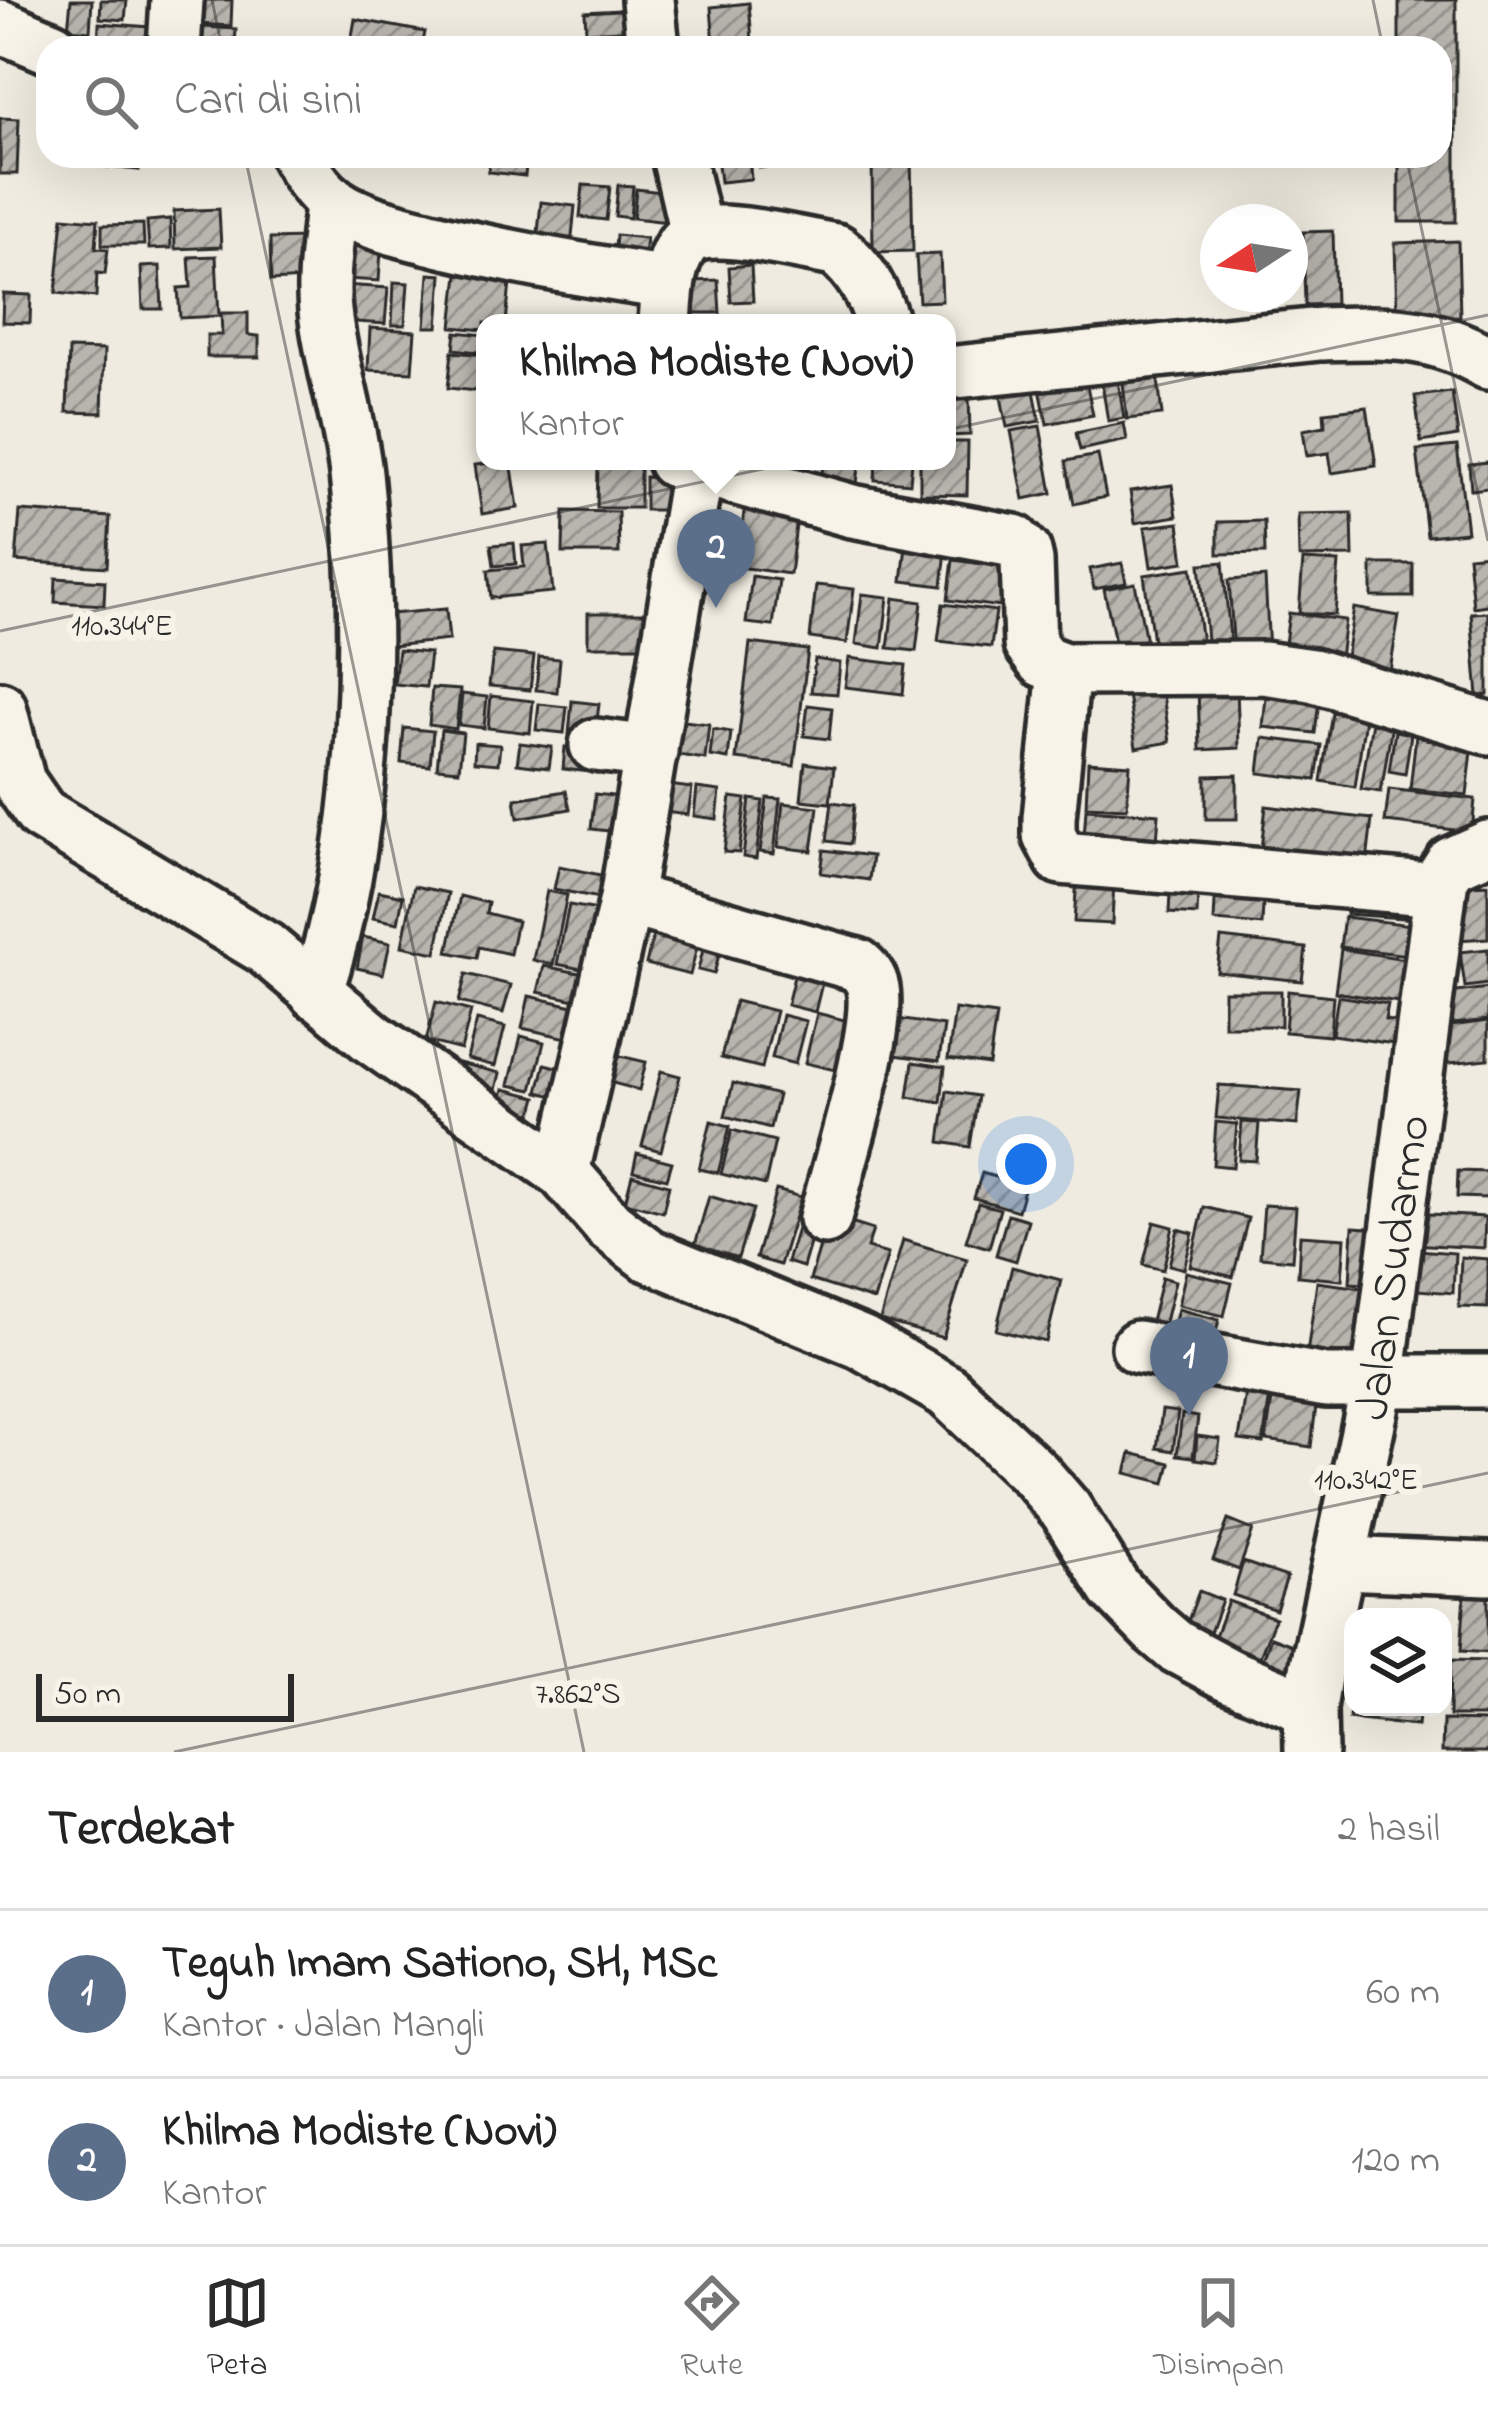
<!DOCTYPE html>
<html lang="id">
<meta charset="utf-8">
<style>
:root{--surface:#fff;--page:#f6f6f6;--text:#222;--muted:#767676;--line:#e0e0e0;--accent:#2b2b2b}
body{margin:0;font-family:"Indie Flower",sans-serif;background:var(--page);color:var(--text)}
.controls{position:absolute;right:36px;bottom:36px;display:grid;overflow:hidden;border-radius:24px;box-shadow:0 12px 48px #0002}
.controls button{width:108px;height:108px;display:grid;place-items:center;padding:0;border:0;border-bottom:3px solid var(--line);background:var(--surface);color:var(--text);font:60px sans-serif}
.compass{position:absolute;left:1200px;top:204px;width:108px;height:108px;border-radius:50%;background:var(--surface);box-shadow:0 12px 48px #0002;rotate:258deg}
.scale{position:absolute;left:36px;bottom:30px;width:258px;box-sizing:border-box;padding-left:12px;border:6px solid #2b2b2b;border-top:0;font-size:33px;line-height:42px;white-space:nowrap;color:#2b2b2b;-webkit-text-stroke:9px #f7f3e8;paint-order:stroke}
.you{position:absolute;left:1026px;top:1164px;width:42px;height:42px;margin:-30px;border:9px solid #fff;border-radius:50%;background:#1a73e8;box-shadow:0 0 0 18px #1a73e833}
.badge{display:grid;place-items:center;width:78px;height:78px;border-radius:50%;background:var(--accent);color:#fff;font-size:39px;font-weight:700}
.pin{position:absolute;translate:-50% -99px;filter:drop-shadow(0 3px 6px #0008)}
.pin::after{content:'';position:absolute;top:63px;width:42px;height:36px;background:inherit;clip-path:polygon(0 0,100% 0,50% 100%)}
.popup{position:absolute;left:476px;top:314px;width:480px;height:156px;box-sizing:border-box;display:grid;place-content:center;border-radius:24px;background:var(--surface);filter:drop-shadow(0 3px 9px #0005);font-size:39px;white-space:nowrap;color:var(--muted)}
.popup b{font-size:45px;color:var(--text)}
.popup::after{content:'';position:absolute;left:50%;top:100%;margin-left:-24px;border:24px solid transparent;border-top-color:var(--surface)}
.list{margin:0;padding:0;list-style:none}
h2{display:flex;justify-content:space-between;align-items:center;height:156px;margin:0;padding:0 48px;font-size:51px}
h2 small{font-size:39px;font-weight:400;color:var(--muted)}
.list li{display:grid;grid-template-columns:78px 1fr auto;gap:36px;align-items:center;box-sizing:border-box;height:168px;padding:0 48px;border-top:3px solid var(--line)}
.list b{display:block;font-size:45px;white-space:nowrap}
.list p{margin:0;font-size:39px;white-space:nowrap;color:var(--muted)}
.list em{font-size:39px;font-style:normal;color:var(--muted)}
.icon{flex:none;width:66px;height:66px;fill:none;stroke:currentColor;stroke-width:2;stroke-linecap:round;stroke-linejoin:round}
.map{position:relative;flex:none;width:1488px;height:1752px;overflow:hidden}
.search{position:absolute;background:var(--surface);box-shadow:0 12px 48px #0002;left:36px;right:36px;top:36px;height:132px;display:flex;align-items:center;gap:30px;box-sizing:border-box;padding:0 42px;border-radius:36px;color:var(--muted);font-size:45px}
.sheet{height:492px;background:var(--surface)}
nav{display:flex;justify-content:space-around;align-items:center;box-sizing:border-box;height:168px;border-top:3px solid var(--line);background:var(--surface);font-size:33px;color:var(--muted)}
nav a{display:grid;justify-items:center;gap:6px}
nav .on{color:var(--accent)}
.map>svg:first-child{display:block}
</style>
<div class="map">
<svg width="1488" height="1752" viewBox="0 0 1488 1752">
<defs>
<pattern id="building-hatch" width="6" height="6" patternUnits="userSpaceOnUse" patternTransform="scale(3)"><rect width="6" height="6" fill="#b8b5ae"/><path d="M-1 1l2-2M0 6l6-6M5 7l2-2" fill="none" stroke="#96938e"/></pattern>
</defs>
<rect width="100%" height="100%" fill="#efebe0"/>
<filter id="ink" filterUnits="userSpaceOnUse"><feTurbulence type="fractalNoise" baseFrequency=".00833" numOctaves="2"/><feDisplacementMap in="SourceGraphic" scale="24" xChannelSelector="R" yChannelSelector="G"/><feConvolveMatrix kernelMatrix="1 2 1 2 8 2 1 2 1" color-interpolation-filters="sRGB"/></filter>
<g filter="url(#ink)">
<g fill="url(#building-hatch)" stroke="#2b2b2b" stroke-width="3">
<polygon points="71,0 92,0 90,31 68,29"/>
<polygon points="101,0 127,0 125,20 100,18"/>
<polygon points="184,0 232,0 231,26 183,23"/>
<polygon points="1399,0 1456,0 1456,222 1399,222 1399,156 1440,156 1440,48 1399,48"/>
<polygon points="749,3 752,41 714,45 711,7"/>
<polygon points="636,9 638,29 586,32 585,12"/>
<polygon points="355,19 425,32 422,48 350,48"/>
<polygon points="99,23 150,27 149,48 98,47"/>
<polygon points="187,26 236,29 235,47 186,44"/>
<polygon points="0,118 19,119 17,174 0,174"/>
<polygon points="88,156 141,156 139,170 87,165"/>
<polygon points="490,156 527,156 525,176 488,172"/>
<polygon points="717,156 749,156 751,179 720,182"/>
<polygon points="759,156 818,156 819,163 760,168"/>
<polygon points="872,156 911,156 913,251 873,252"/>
<polygon points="583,185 610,187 606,220 580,217"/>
<polygon points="618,185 633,186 630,218 615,216"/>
<polygon points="636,189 680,194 677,223 633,218"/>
<polygon points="541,202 575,206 570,257 536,253"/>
<polygon points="219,209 221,247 175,249 174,211"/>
<polygon points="63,217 98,220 96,248 108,249 105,274 97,273 96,297 56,293"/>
<polygon points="170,219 171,248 149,249 147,221"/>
<polygon points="143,224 144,245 102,245 102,225"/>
<polygon points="1333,231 1335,304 1305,305 1303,232"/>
<polygon points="348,232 382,235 379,281 345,279"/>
<polygon points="616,235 646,238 643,263 614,260"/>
<polygon points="303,238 304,279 271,281 270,239"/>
<polygon points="1458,241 1460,316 1397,317 1395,243"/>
<polygon points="940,254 942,301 919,302 916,255"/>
<polygon points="216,256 219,316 180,318 178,288 191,287 189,257"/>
<polygon points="460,256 512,262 506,323 485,323 485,330 452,327"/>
<polygon points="751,265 753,301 731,302 729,267"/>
<polygon points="160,266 162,309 143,309 141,267"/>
<polygon points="429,274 442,275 438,327 425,327"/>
<polygon points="718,280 720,313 694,313 693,281"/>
<polygon points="394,282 408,283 405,325 392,325"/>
<polygon points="344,285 388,288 385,324 342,321"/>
<polygon points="3,294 31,295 30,323 2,322"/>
<polygon points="221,313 248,313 248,335 259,336 259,357 207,357 207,335 222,335"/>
<polygon points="370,328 415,331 412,372 368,370"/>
<polygon points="456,332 485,335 485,353 454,349"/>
<polygon points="69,349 104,350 102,413 67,412"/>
<polygon points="452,352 485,355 485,392 448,388"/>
<polygon points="1084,371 1093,415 1047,424 1038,379"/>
<polygon points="1031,376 1040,421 1007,427 998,382"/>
<polygon points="1158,379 1162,415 1127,419 1123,383"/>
<polygon points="1118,381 1124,418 1108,421 1102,384"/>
<polygon points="1452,392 1458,436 1421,442 1415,396"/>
<polygon points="947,395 969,395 970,435 947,436"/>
<polygon points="1367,407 1376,466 1332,473 1329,453 1307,456 1303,430 1325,426 1324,412"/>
<polygon points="1124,423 1127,440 1080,450 1076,433"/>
<polygon points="1040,426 1052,493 1024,499 1011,431"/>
<polygon points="947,442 968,442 967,495 920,494 920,461 947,461"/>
<polygon points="1457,446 1467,532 1427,536 1417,450"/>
<polygon points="1098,455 1106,497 1074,504 1066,461"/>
<polygon points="511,461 518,508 482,514 475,465"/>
<polygon points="824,461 860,461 856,490 820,484"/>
<polygon points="876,461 912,461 910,483 875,480"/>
<polygon points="1488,462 1488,488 1471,490 1469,464"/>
<polygon points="598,467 640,467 640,508 597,508"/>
<polygon points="645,477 685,478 685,510 645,510"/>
<polygon points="1172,485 1177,516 1135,523 1130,491"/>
<polygon points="745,502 798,509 790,574 738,567"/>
<polygon points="20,511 110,517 107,567 16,561"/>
<polygon points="564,511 618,512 619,553 563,553"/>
<polygon points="1352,513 1353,556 1299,557 1298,514"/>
<polygon points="1264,521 1265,553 1218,554 1218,522"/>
<polygon points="1179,523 1184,562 1151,567 1145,527"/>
<polygon points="907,537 947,542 942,586 902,581"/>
<polygon points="514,543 516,564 494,566 491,545"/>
<polygon points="548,544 553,592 491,598 488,570 524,567 522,546"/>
<polygon points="1488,554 1488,605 1473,607 1468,556"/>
<polygon points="953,560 1006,567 1001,607 948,600"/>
<polygon points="1303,560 1339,562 1335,615 1299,613"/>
<polygon points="1223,562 1231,649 1208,651 1200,564"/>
<polygon points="1122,563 1126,583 1094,589 1090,569"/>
<rect x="1372" y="564" width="41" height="33"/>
<polygon points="1192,568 1203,650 1155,656 1144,575"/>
<polygon points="752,576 779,580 773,626 746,623"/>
<polygon points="1265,577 1269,651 1234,653 1229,580"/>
<polygon points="56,578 105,581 104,605 55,602"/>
<polygon points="1135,583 1146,641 1116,647 1104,589"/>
<polygon points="816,585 854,589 847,643 810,638"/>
<polygon points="862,594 888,597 882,648 856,644"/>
<polygon points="894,598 922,602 916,651 888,648"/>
<polygon points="943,604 996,611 991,647 938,641"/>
<polygon points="1354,608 1399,616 1389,677 1344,669"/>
<polygon points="446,609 449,640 382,647 379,615"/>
<polygon points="1488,612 1488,695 1478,696 1471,613"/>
<rect x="588" y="613" width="68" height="33"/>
<polygon points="1289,613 1345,620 1339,666 1283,659"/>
<polygon points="750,643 808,650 794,766 736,759"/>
<polygon points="398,650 430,653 426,687 394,684"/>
<polygon points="493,652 534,656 530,690 489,686"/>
<polygon points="539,657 560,659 557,692 536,690"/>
<polygon points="849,658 906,665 903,694 845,687"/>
<polygon points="815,659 840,663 837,694 811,692"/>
<polygon points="1237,686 1239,748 1200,750 1198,687"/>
<polygon points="1267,687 1320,693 1315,733 1263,727"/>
<polygon points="432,688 460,690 456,729 429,725"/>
<polygon points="1162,688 1170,742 1136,748 1128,694"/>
<polygon points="462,694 487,697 484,728 459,725"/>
<polygon points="491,696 533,701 530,733 488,728"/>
<polygon points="572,701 599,704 595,737 569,734"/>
<polygon points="539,704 567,707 564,733 536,730"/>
<polygon points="808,705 832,708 829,739 804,736"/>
<polygon points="1332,712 1365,718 1355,787 1321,781"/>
<polygon points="1373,715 1393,718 1381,792 1361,789"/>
<polygon points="676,720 709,724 705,759 672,754"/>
<polygon points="404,728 433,731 430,766 401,763"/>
<polygon points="713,729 731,732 728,759 710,756"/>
<polygon points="441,730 463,733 459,770 437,768"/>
<polygon points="1395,731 1411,734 1405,774 1389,771"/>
<polygon points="1416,735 1473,742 1467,795 1410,789"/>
<polygon points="1263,738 1321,745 1316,780 1259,773"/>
<polygon points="475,743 500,745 498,764 474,762"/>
<polygon points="520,743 552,747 549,768 517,764"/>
<polygon points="565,747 619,753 617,775 563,769"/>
<polygon points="1088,762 1130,765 1127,808 1086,806"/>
<polygon points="805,763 834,767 830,803 801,800"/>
<polygon points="1237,775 1237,819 1206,819 1206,776"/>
<polygon points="668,785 692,788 688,815 664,812"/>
<polygon points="697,788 720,791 717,819 694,816"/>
<polygon points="1389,789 1475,799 1472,832 1385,822"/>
<polygon points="566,791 570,809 518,818 515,799"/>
<polygon points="595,794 622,797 618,832 591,829"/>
<polygon points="731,797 746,799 739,853 724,852"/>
<polygon points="767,798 780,799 774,854 760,852"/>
<polygon points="750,799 763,801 756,859 743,857"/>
<polygon points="832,802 854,805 850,844 827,841"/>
<polygon points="783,803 818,807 812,851 778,847"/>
<polygon points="1266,806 1372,819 1367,862 1261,849"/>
<polygon points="1086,809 1159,814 1156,857 1083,852"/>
<polygon points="824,850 872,856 869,880 821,873"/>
<polygon points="559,866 609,877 604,899 554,889"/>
<polygon points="1171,874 1199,875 1197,915 1169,913"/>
<polygon points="1077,876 1114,879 1112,924 1074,922"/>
<polygon points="1216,882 1264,885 1262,925 1214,921"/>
<polygon points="1488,884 1488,938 1457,940 1453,886"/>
<polygon points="414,886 448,893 436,953 402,946"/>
<polygon points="1348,889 1417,895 1415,919 1346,914"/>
<polygon points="379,891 403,896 398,923 373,918"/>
<polygon points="547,891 567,895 553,965 533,960"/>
<polygon points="460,896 488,903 486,913 517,921 510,954 479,947 477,958 448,952"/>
<polygon points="569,905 598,910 586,970 557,964"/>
<polygon points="1344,917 1421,926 1417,956 1340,947"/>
<polygon points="656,924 700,935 690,975 646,964"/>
<polygon points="363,937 390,943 383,974 357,968"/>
<polygon points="1221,938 1306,948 1302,981 1217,972"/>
<polygon points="705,942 721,947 714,974 698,970"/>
<polygon points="1341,949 1418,961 1411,1004 1335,992"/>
<polygon points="1488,949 1488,984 1465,987 1460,952"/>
<polygon points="798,960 826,967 815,1012 787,1005"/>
<polygon points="544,966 589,975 584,1002 538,992"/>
<polygon points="466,974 511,985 503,1013 459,1002"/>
<polygon points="1488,988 1488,1020 1453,1024 1449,993"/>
<rect x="1224" y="991" width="57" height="35"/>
<polygon points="1288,991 1333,996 1330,1036 1285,1032"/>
<polygon points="529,996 582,1008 576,1040 522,1028"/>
<polygon points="1338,996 1388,1004 1385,1020 1411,1024 1408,1046 1332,1035"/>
<polygon points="735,1001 776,1011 762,1068 721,1058"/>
<polygon points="436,1002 471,1011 461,1050 426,1041"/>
<polygon points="955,1009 996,1015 989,1065 948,1059"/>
<polygon points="817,1013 860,1024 848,1073 805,1063"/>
<polygon points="782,1015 806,1021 795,1064 772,1058"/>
<polygon points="878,1016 944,1026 939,1061 873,1052"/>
<polygon points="477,1020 505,1027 495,1066 467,1059"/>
<polygon points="1488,1021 1488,1059 1440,1064 1436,1028"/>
<polygon points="521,1036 544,1042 532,1090 509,1085"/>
<polygon points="612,1054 646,1062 639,1090 605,1081"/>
<polygon points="913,1062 945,1067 941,1102 908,1097"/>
<polygon points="459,1063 500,1073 494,1098 453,1087"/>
<polygon points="545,1064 572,1071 565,1099 538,1092"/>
<polygon points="661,1071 680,1076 661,1151 642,1146"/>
<polygon points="733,1083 778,1095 770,1128 725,1116"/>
<polygon points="1219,1085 1301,1091 1297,1125 1216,1118"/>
<polygon points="504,1089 537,1097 531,1119 498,1110"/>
<polygon points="947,1091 978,1096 970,1147 940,1142"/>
<polygon points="711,1121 730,1126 718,1173 699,1169"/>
<polygon points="1216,1122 1237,1124 1233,1167 1213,1165"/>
<polygon points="1242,1122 1259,1123 1256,1161 1239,1160"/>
<polygon points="732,1130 775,1141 765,1185 721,1174"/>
<polygon points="637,1153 672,1162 667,1179 633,1171"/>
<polygon points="1458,1171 1488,1172 1488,1198 1457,1197"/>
<polygon points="982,1173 1025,1186 1018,1211 974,1198"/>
<polygon points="632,1175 669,1185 663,1212 625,1202"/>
<polygon points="776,1190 801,1197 780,1265 756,1258"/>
<polygon points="709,1196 753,1209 738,1258 695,1245"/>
<polygon points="805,1202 821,1206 803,1267 787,1262"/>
<polygon points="978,1203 1000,1209 989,1248 966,1241"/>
<polygon points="1264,1205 1296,1207 1292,1260 1260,1257"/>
<polygon points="1204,1207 1248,1218 1233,1277 1190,1266"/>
<polygon points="1411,1213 1485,1217 1484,1248 1410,1244"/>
<polygon points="1008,1214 1028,1220 1016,1261 996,1255"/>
<polygon points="829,1216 873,1230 867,1248 888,1254 874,1300 810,1280"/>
<polygon points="1154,1222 1173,1227 1163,1270 1143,1265"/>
<polygon points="1353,1227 1383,1229 1379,1285 1350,1283"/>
<polygon points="1178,1229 1193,1233 1184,1269 1169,1265"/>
<polygon points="1300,1235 1345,1238 1342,1280 1298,1276"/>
<polygon points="903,1240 967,1259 943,1338 880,1320"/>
<polygon points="1419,1250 1455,1253 1453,1293 1416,1290"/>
<polygon points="1461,1257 1488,1259 1488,1308 1459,1307"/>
<polygon points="1012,1267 1061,1280 1046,1342 996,1330"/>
<polygon points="1186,1272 1232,1283 1224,1316 1178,1305"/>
<polygon points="1162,1277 1175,1281 1163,1330 1150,1326"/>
<polygon points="1317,1282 1370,1289 1359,1369 1306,1361"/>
<polygon points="1178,1309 1219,1320 1213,1344 1172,1333"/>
<polygon points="1246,1392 1270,1395 1263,1443 1239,1440"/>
<polygon points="1272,1399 1316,1406 1311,1447 1266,1440"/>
<polygon points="1162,1410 1178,1412 1173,1451 1157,1448"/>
<polygon points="1182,1414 1198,1417 1193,1457 1177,1455"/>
<polygon points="1197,1436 1220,1439 1217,1462 1195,1459"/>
<polygon points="1131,1453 1170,1463 1165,1483 1126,1473"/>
<polygon points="1228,1520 1253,1530 1239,1570 1213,1560"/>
<polygon points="1243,1562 1287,1577 1276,1610 1233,1595"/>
<polygon points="1199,1591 1222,1600 1208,1638 1185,1629"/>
<polygon points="1465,1593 1488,1595 1488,1653 1461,1651"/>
<polygon points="1228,1601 1275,1618 1258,1662 1212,1644"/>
<polygon points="1271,1637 1303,1649 1292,1679 1260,1668"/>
<polygon points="1450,1660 1488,1661 1488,1716 1449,1716"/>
<polygon points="1353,1680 1353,1707 1419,1707 1417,1726 1349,1719"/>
<polygon points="1443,1720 1488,1721 1488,1752 1442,1752"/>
</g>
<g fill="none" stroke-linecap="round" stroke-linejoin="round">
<defs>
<g id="minor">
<polyline points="648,0 653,48"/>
<polyline points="0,26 52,48"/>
<polyline points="174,48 177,0"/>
<path d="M297,156c12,22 25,42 48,54 32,17 70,24 105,33 73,17 144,29 218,40"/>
<polyline points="678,156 696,233"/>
<path d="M665,323c2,-26 2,-62 21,-83 19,-21 121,6 150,10 25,19 37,44 47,73"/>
<path d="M947,373l373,-39c64,-2 111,-5 168,29"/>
<polyline points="674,461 852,511 1014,541 1025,552 1027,561 1030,644 1043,661 1064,669 1263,668 1312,675 1488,728"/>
<polyline points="1064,669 1049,818 1049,835 1061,858 1440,890"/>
<polyline points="0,708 19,782 41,814 265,948 372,1038 563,1172 609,1225 648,1255 861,1342 947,1391 1035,1474 1066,1510 1115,1588 1155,1629 1175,1646 1227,1674 1310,1709"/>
<polyline points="596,745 651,752"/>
<path d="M626,899l232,66c8,7 13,13 15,23 8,44 -35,180 -48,230"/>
<path d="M316,993c52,-156 57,-357 40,-519 -6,-55 -25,-108 -31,-163 -4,-36 4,-74 6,-110"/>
<polyline points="563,1172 626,899 697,470"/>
<polyline points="1138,1347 1326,1381 1488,1381"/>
<polyline points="1342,1563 1488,1569"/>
<polyline points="1311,1752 1310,1709 1316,1670 1378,1381 1442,878 1452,863 1488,847"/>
</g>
</defs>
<use href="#minor" stroke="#2b2b2b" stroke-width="60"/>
<use href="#minor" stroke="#f7f3e8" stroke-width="51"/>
</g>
</g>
<path fill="none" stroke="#2b2b2b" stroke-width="3" stroke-opacity="0.45" d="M212,0l10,48M1373,0l10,48M245,156l339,1596M1406,156l82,385M0,631l1488,-316M174,1752l1314,-279"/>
<g text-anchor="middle" stroke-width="12" stroke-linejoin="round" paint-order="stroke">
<g font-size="48" fill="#2b2b2b" stroke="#f7f3e8">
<text transform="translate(1390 1267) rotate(-82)" y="17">Jalan Sudarmo</text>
</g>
</g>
<g font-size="30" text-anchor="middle" fill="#2b2b2b" stroke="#f7f3e8" stroke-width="12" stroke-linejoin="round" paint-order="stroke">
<text x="122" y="635">110.344°E</text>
<text x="1366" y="1489">110.342°E</text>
<text x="578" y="1703">7.862°S</text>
</g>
</svg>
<div class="controls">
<button><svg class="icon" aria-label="layers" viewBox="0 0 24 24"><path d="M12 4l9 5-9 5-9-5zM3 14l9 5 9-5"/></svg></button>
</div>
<svg class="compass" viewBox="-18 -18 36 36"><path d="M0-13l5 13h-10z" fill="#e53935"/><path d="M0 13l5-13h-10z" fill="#767676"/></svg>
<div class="scale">50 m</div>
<div class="you"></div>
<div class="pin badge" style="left:1189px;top:1416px;background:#5c6f8a">1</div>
<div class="pin badge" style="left:716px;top:608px;background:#5c6f8a">2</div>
<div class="popup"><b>Khilma Modiste (Novi)</b>Kantor</div>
<div class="search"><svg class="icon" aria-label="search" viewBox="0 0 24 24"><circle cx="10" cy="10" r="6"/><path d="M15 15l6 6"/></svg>Cari di sini</div>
</div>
<section class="sheet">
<h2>Terdekat<small>2 hasil</small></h2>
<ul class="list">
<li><span class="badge" style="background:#5c6f8a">1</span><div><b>Teguh Imam Sationo, SH, MSc</b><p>Kantor · Jalan Mangli</p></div><em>60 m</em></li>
<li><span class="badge" style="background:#5c6f8a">2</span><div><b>Khilma Modiste (Novi)</b><p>Kantor</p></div><em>120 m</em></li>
</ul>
</section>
<nav>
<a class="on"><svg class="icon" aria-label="map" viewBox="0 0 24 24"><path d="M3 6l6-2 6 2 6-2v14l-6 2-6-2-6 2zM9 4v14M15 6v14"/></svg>Peta</a>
<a><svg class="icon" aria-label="directions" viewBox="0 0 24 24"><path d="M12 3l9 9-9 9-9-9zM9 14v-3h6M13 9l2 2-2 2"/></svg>Rute</a>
<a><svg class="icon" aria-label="saved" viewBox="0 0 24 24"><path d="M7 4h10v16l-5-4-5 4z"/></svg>Disimpan</a>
</nav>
